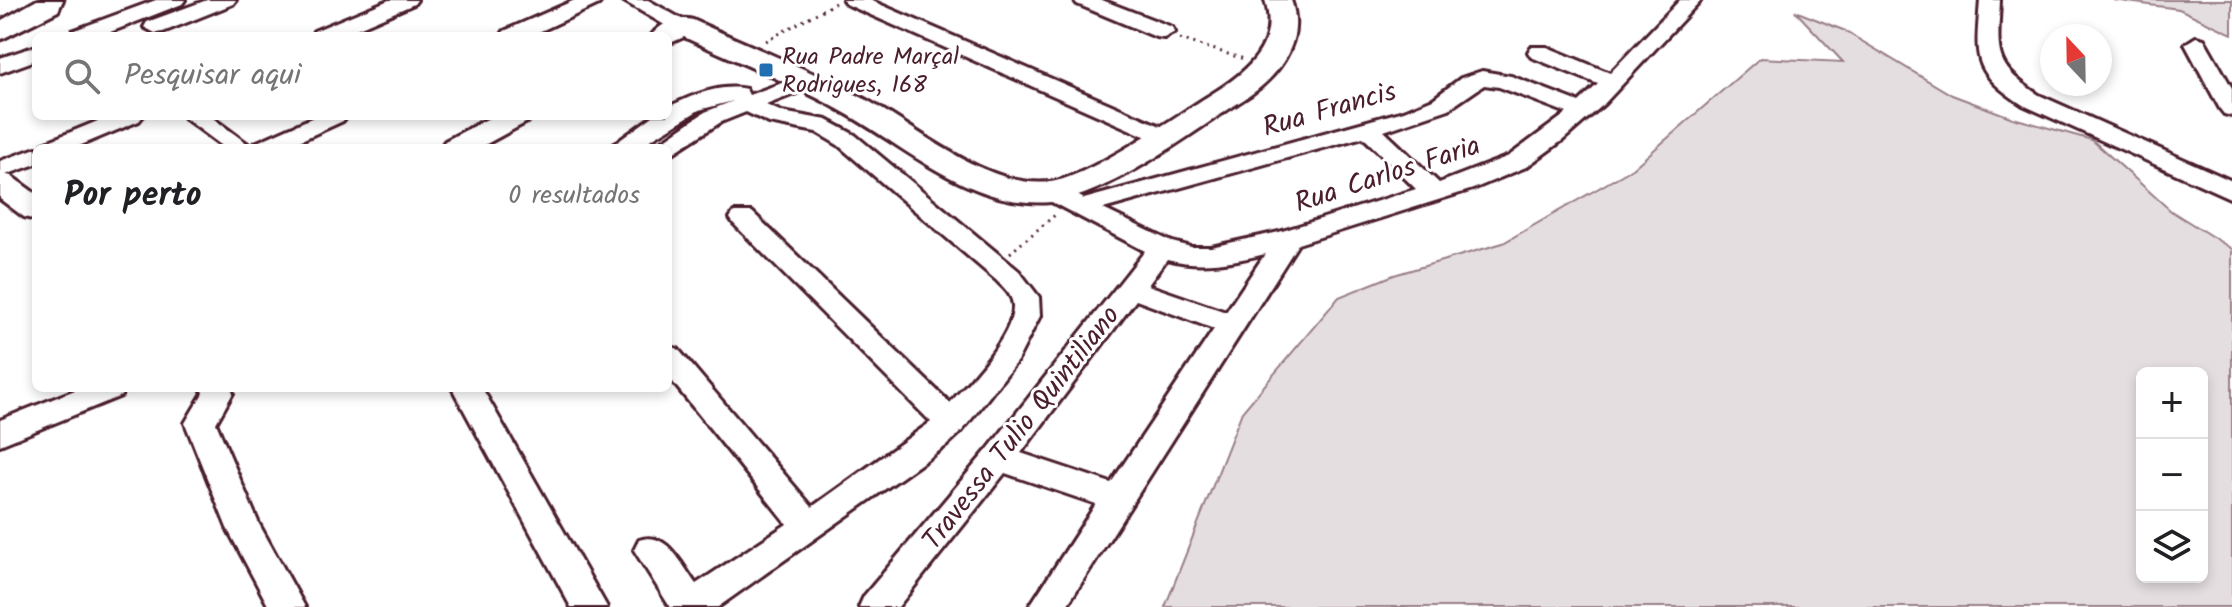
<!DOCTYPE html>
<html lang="pt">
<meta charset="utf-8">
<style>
:root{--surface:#fff;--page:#f2f2f2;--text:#202124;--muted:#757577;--line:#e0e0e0}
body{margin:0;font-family:Kalam,sans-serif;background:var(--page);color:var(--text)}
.controls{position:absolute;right:24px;bottom:24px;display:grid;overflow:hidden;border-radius:12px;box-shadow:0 4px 12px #0003}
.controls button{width:72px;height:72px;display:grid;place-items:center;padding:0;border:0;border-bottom:2px solid var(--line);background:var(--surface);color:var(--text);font:40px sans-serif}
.compass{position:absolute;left:2040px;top:24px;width:72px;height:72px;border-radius:50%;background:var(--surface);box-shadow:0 4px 12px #0003;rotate:338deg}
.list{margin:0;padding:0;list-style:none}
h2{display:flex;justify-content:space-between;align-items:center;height:104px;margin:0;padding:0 32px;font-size:34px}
h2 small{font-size:26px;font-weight:400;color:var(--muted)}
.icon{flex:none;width:44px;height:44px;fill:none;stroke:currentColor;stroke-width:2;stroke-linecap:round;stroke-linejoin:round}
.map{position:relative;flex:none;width:2232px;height:607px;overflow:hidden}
.search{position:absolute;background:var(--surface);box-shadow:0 4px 12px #0003;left:32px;top:32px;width:640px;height:88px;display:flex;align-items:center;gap:20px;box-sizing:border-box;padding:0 28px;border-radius:12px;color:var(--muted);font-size:30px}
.panel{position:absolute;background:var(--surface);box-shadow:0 4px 12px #0003;left:32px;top:144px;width:640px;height:248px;border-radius:12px}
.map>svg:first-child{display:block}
</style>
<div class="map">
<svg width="2232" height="607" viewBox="0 0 2232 607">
<rect width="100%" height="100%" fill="#fff"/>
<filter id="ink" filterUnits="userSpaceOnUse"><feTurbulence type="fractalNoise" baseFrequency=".0125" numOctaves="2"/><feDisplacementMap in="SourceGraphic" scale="16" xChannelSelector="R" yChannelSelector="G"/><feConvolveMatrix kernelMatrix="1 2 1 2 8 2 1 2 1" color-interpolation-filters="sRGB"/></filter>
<g filter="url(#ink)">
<g fill="#e5dee0" stroke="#987e86" stroke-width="2" fill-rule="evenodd">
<polygon points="2113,0 2232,0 2232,34 2179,9"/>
<path d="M1795,11l48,19 109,65 61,23 79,22 79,71 61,38v358h-1067l77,-195 97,-115 55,-22 109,-32 129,-74 128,-111 83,4zM2142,373h60v204h-60z"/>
</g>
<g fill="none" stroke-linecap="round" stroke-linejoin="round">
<defs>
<g id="minor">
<polygon points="156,0 185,0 182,4 100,36 69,36 72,31"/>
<polygon points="207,0 236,0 233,4 163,32 155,33 144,27 147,22"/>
<polygon points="389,0 417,0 414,4 340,36 311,36 314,31"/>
<polygon points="575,0 602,0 599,4 530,36 501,36 504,31"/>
<polygon points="622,0 648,0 694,26 683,32 675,31"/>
<polygon points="843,0 870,0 1172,131 1176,136 1172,141 1156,141 846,4"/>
<polygon points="1074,0 1102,0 1172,27 1175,32 1164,38 1156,37 1077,4"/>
<path d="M1680,0h21l-97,104 -41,36 -37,27 -53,22 -175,55 -232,363h-37l67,-103 -91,-31 -107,134h-39l5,-11 124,-147 157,-198 -101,-53 -4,-6 4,-6h18l22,13 320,-88 29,-12 28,-21 21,-7 29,5 68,26 19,-18 -67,-27 -3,-5 3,-5h16l63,26zM1484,85l15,2 68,26 -58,43 -70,27 -55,-52 65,-22zM1363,137l53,52 -137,43 -68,15h-20l-19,-5 -69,-33zM1265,254l-39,58 -78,-27 19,-26c34,9 64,3 98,-5zM1136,300l78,29 -103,154 -90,-30z"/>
<path d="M1980,0h20c-2,52 -9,64 39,95l193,86v18l-209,-94c-53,-35 -47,-47 -43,-105z"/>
<polygon points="2196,37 2204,39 2232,88 2232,116 2224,114 2220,109 2185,44"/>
<polygon points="36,46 36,60 0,73 0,58"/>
<path d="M804,75l8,2 3,5 -3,5 -46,18 16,7 45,8 28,15 164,136 20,26 1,19 -23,45 -55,70 -16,15 -228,161h-48l-36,-57 5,-10c28,-10 42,24 57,44l91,-60 -119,-148v-30l10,3 134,158 119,-85 -197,-198 -4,-6 4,-6h18l198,191c19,-22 65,-68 63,-98 -1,-11 -10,-18 -17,-25l-158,-135 -22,-13 -47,-9 -23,-11 -25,10 -48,31 -5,1v-6h-16l53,-36 28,-11 -34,9 -62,38h-28l44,-32h15v-9c23,-11 52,-24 78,-18l3,6z"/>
<polygon points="110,116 143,116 139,121 74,148 41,148 44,143"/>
<polygon points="182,116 210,116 252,147 255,143 316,116 347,116 343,121 284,148 225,148"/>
<polygon points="36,148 36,164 0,177 0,161"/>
<polygon points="80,388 125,388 121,396 0,445 0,420"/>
<polygon points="201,388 231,388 233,393 216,423 259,524 305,607 269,607 227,528 185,423 203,393"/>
<polygon points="452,388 482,388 607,607 571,607"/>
</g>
<g id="major">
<polygon points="37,0 63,0 58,11 0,40 0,21"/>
<path d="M1265,0h26c16,44 -16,81 -53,103 -48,31 -131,94 -187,99 -80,7 -147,-57 -213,-93 -49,-27 -103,-48 -154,-72l-16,7v-8h-17c9,-13 27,-20 42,-16 55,25 112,48 166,76 56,29 126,93 191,86 38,-4 124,-65 160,-87 36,-22 70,-49 55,-95z"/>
<polygon points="493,116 531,116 527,122 479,148 440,148 445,141"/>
<polygon points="0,173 11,176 36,194 36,220 24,217 0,199"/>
</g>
</defs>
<use href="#minor" stroke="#4a1f2b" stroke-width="6"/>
<use href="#major" stroke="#4a1f2b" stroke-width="6"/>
<g stroke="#4a1f2b" stroke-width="3" stroke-dasharray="2 5" stroke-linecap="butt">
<polyline points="1180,39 1244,59"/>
<polyline points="766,41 835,3"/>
<polyline points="1010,253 1055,215"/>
</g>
<use href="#minor" fill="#fff" fill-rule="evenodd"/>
<use href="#major" fill="#fff" fill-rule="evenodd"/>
</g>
</g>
<rect fill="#1f6fb2" stroke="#fff" stroke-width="3" x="758" y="62" width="16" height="16" rx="4"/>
<g text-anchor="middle" stroke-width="6" stroke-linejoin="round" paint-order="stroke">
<g font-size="24" fill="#4a1f2b" stroke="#fff" text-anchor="start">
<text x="782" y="64">Rua Padre Marçal<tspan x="782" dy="28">Rodrigues, 168</tspan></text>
</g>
<g font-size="28" fill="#4a1f2b" stroke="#fff">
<text transform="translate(1329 108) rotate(-16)" y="10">Rua Francis</text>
<text transform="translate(1387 173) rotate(-18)" y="10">Rua Carlos Faria</text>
<text transform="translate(1020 427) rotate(-52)" y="10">Travessa Tulio Quintiliano</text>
</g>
</g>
</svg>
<div class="controls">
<button>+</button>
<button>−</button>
<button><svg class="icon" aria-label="layers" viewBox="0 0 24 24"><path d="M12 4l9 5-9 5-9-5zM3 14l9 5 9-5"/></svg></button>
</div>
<svg class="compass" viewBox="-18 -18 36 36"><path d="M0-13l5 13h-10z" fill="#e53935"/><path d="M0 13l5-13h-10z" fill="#757577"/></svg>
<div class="search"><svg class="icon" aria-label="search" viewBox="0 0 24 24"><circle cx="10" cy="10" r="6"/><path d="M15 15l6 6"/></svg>Pesquisar aqui</div>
<section class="panel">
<h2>Por perto<small>0 resultados</small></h2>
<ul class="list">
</ul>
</section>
</div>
